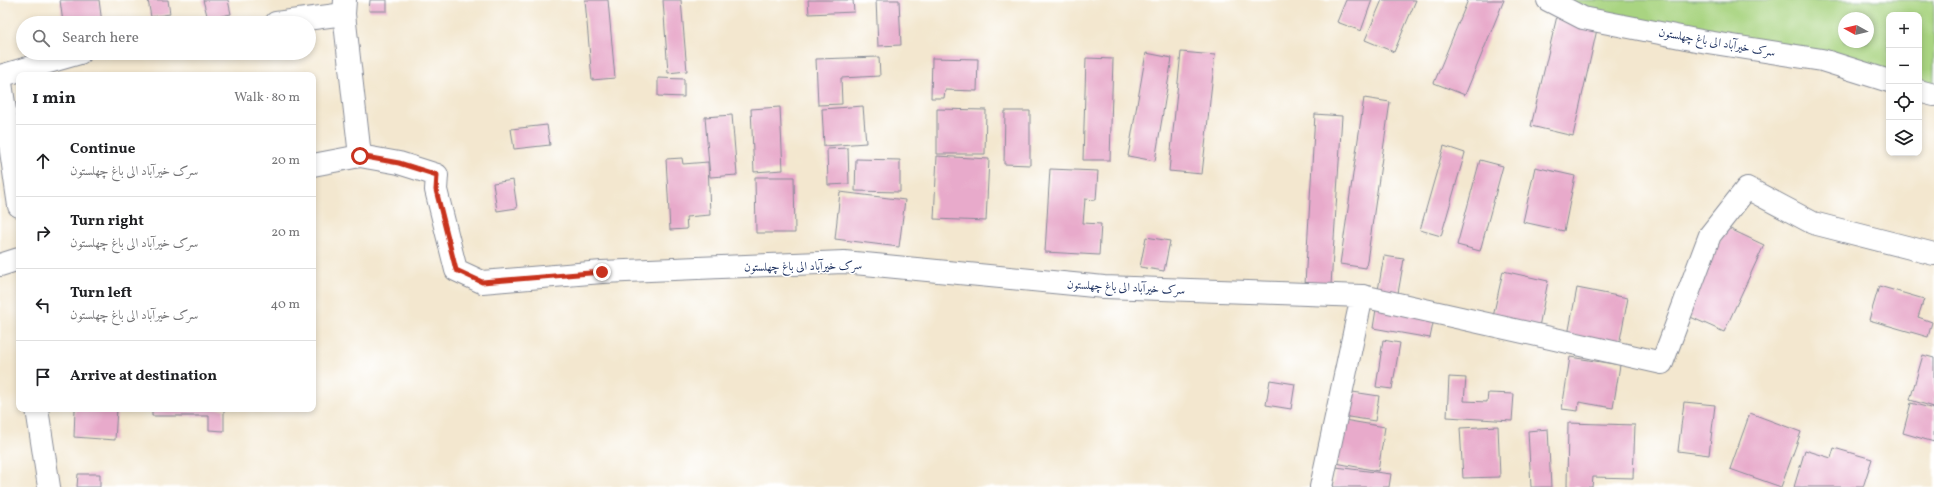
<!DOCTYPE html>
<meta charset="utf-8">
<style>
:root{--surface:#fff;--page:#f6f6f6;--text:#202124;--muted:#757577;--line:#e0e0e0}
body{margin:0;font-family:Vollkorn,Amiri,serif;background:var(--page);color:var(--text)}
.controls{position:absolute;right:12px;top:12px;display:grid;overflow:hidden;border-radius:8px;box-shadow:0 2px 6px #0003}
.controls button{width:36px;height:36px;display:grid;place-items:center;padding:0;border:0;border-bottom:1px solid var(--line);background:var(--surface);color:var(--text);font:20px sans-serif}
.compass{position:absolute;left:1838px;top:12px;width:36px;height:36px;border-radius:50%;background:var(--surface);box-shadow:0 2px 6px #0003;rotate:278deg}
.stop{position:absolute;width:12px;height:12px;margin:-9px;border:3px solid #c8321e;border-radius:50%;background:#fff}
.stop.end{background:#c8321e;border-color:#fff;box-shadow:0 1px 4px #0008}
.list{margin:0;padding:0;list-style:none}
h2{display:flex;justify-content:space-between;align-items:center;height:52px;margin:0;padding:0 16px;font-size:17px}
h2 small{font-size:13px;font-weight:400;color:var(--muted)}
.list li{display:grid;grid-template-columns:26px 1fr auto;gap:12px;align-items:center;box-sizing:border-box;height:72px;padding:0 16px;border-top:1px solid var(--line)}
.list b{display:block;font-size:15px;white-space:nowrap}
.list p{margin:0;font-size:13px;white-space:nowrap;color:var(--muted)}
.list em{font-size:13px;font-style:normal;color:var(--muted)}
.icon{flex:none;width:22px;height:22px;fill:none;stroke:currentColor;stroke-width:2;stroke-linecap:round;stroke-linejoin:round}
.map{position:relative;flex:none;width:1934px;height:487px;overflow:hidden}
.search{position:absolute;background:var(--surface);box-shadow:0 2px 6px #0003;left:16px;top:16px;width:300px;height:44px;display:flex;align-items:center;gap:10px;box-sizing:border-box;padding:0 14px;border-radius:22px;color:var(--muted);font-size:15px}
.panel{position:absolute;background:var(--surface);box-shadow:0 2px 6px #0003;left:16px;top:72px;width:300px;height:340px;border-radius:8px}
.map>svg:first-child{display:block}
</style>
<div class="map">
<svg width="1934" height="487" viewBox="0 0 1934 487">
<rect width="100%" height="100%" fill="#fff"/>
<filter id="ink" filterUnits="userSpaceOnUse"><feTurbulence type="fractalNoise" baseFrequency=".025" numOctaves="2"/><feDisplacementMap in="SourceGraphic" scale="8" xChannelSelector="R" yChannelSelector="G"/><feConvolveMatrix kernelMatrix="1 2 1 2 8 2 1 2 1" color-interpolation-filters="sRGB"/></filter>
<filter id="wash" filterUnits="userSpaceOnUse"><feTurbulence type="fractalNoise" baseFrequency=".012" numOctaves="4" result="noise"/><feDisplacementMap in="SourceGraphic" scale="16" xChannelSelector="R" yChannelSelector="G"/><feGaussianBlur stdDeviation="0.9" result="paint"/><feColorMatrix in="noise" values="0 0 0 0 0 0 0 0 0 0 0 0 0 0 0 0 0 1.4 0 .05"/><feComposite in="paint" operator="in"/></filter>
<g filter="url(#wash)">
<rect width="100%" height="100%" fill="#f3e7cf"/>
<path fill="#a9d481" stroke="#628270" fill-rule="evenodd" d="M1548,0h386v95l-15,-4v-76h-30v66zM1844,18h24v24h-24z"/>
<g id="blocks">
<g fill="#e8aacb">
<polygon points="60,0 99,0 102,23 63,23"/>
<polygon points="148,0 168,0 170,14 151,17"/>
<polygon points="203,0 228,0 231,14 208,19"/>
<polygon points="370,0 387,0 387,11 369,11"/>
<polygon points="585,0 608,0 615,78 592,80"/>
<polygon points="663,0 681,0 687,71 668,73"/>
<polygon points="808,0 853,0 854,12 809,14"/>
<polygon points="876,0 899,0 901,45 878,46"/>
<polygon points="1346,0 1372,0 1361,31 1337,22"/>
<polygon points="1382,0 1416,0 1394,52 1365,40"/>
<polygon points="1468,0 1504,0 1465,95 1434,83"/>
<polygon points="1557,16 1598,25 1573,136 1531,126"/>
<polygon points="1181,52 1215,55 1202,174 1169,171"/>
<polygon points="1146,53 1172,58 1155,161 1128,156"/>
<polygon points="879,57 880,76 841,78 842,104 818,105 816,59"/>
<polygon points="932,58 978,59 977,91 945,90 944,98 931,98"/>
<polygon points="1086,58 1113,59 1110,160 1083,160"/>
<polygon points="658,78 684,79 684,97 658,96"/>
<polygon points="1364,98 1390,102 1366,268 1340,264"/>
<polygon points="863,106 866,143 824,146 822,109"/>
<polygon points="780,107 783,170 754,172 751,109"/>
<polygon points="937,109 986,110 985,154 937,154"/>
<polygon points="1005,111 1030,111 1030,165 1004,164"/>
<polygon points="1315,114 1342,116 1331,285 1305,284"/>
<polygon points="732,115 737,175 710,177 705,117"/>
<polygon points="547,125 550,145 514,149 511,129"/>
<polygon points="1444,146 1465,153 1441,236 1420,230"/>
<polygon points="848,148 849,184 828,185 827,149"/>
<polygon points="937,156 989,159 986,221 934,219"/>
<polygon points="682,158 683,164 708,162 710,215 686,217 687,229 670,230 666,159"/>
<polygon points="856,159 900,160 900,192 855,191"/>
<polygon points="1480,160 1503,166 1480,251 1457,245"/>
<polygon points="1535,167 1575,176 1564,231 1523,222"/>
<polygon points="1050,169 1098,171 1096,200 1085,199 1083,223 1101,224 1099,255 1045,252"/>
<polygon points="755,177 794,177 795,233 756,233"/>
<polygon points="513,180 517,208 497,211 493,183"/>
<polygon points="840,192 905,200 899,247 835,239"/>
<polygon points="1726,227 1764,245 1724,332 1686,315"/>
<polygon points="1146,237 1170,241 1164,271 1140,267"/>
<polygon points="1384,256 1404,259 1397,299 1377,296"/>
<polygon points="1503,271 1548,281 1539,327 1493,317"/>
<polygon points="1879,286 1924,299 1918,317 1932,322 1928,337 1869,320"/>
<polygon points="1577,288 1628,298 1619,345 1568,335"/>
<polygon points="1377,303 1435,314 1430,338 1373,328"/>
<polygon points="1383,340 1400,343 1392,389 1376,387"/>
<polygon points="1923,355 1934,358 1934,407 1910,400"/>
<polygon points="1570,357 1620,365 1613,408 1579,402 1578,411 1562,409"/>
<polygon points="1449,377 1466,378 1464,401 1487,402 1488,393 1514,394 1512,421 1447,417"/>
<polygon points="1270,380 1295,384 1291,409 1266,405"/>
<polygon points="1346,391 1379,396 1375,421 1342,416"/>
<polygon points="1684,402 1715,405 1709,455 1678,451"/>
<polygon points="1911,403 1934,409 1934,442 1903,433"/>
<polygon points="75,409 117,409 115,440 74,437"/>
<polygon points="152,409 224,409 224,431 209,430 209,416 152,416"/>
<polygon points="1750,413 1801,432 1781,487 1730,469"/>
<polygon points="1344,420 1385,427 1378,471 1336,463"/>
<polygon points="1568,423 1635,425 1633,478 1593,477 1592,487 1567,487"/>
<polygon points="1498,426 1500,477 1463,478 1460,428"/>
<polygon points="1548,429 1551,487 1531,487 1528,431"/>
<polygon points="1834,448 1872,459 1863,487 1794,487 1805,450 1831,458"/>
<polygon points="1336,467 1391,474 1389,487 1333,487"/>
<polygon points="78,474 100,474 100,487 77,487"/>
</g>
</g>
</g>
<g filter="url(#ink)">
<use href="#blocks" fill-opacity="0" stroke="#878b96" stroke-width="1"/>
<g fill="none" stroke-linecap="round" stroke-linejoin="round">
<defs>
<g id="minor">
<polyline points="276,23 344,14"/>
<polyline points="313,165 360,156"/>
<polyline points="19,206 0,76 80,53"/>
<polyline points="0,265 19,259"/>
<polyline points="1362,296 1662,363 1710,235 1747,188 1813,223 1934,254"/>
<polyline points="37,409 49,487"/>
</g>
<g id="tertiary">
<polyline points="345,0 344,14 360,156 399,163 437,175 436,190 456,270 482,282 602,272 844,262 1104,287 1362,296 1321,487"/>
<polyline points="1548,0 1583,18 1701,41 1822,60 1889,81"/>
<polyline points="1919,91 1934,95"/>
</g>
</defs>
<use href="#minor" stroke="#878b96" stroke-width="24"/>
<use href="#tertiary" stroke="#878b96" stroke-width="24"/>
<use href="#minor" stroke="#fff" stroke-width="22"/>
<use href="#tertiary" stroke="#fff" stroke-width="22"/>
</g>
</g>
<g fill="none" stroke-linecap="round" stroke-linejoin="round" filter="url(#ink)">
<polyline stroke="#c8321e" stroke-width="5" points="360,156 399,163 437,175 436,190 456,270 482,282 602,272"/>
</g>
<g text-anchor="middle" stroke-width="3" stroke-linejoin="round" paint-order="stroke">
<g font-size="12" fill="#1b2f5e" stroke="#fff">
<text transform="translate(1717 42) rotate(10)" y="4">سرک خیرآباد الی باغ چهلستون</text>
<text transform="translate(803 266) rotate(-1)" y="4">سرک خیرآباد الی باغ چهلستون</text>
<text transform="translate(1126 287) rotate(3)" y="4">سرک خیرآباد الی باغ چهلستون</text>
</g>
</g>
</svg>
<div class="controls">
<button>+</button>
<button>−</button>
<button><svg class="icon" aria-label="locate" viewBox="0 0 24 24"><circle cx="12" cy="12" r="6"/><path d="M12 2v4M12 18v4M2 12h4M18 12h4"/></svg></button>
<button><svg class="icon" aria-label="layers" viewBox="0 0 24 24"><path d="M12 4l9 5-9 5-9-5zM3 14l9 5 9-5"/></svg></button>
</div>
<svg class="compass" viewBox="-18 -18 36 36"><path d="M0-13l5 13h-10z" fill="#e53935"/><path d="M0 13l5-13h-10z" fill="#757577"/></svg>
<div class="stop" style="left:360px;top:156px"></div>
<div class="stop end" style="left:602px;top:272px"></div>
<div class="search"><svg class="icon" aria-label="search" viewBox="0 0 24 24"><circle cx="10" cy="10" r="6"/><path d="M15 15l6 6"/></svg>Search here</div>
<section class="panel">
<h2>1 min<small>Walk · 80 m</small></h2>
<ul class="list">
<li><svg class="icon" aria-label="ahead" viewBox="0 0 24 24"><path d="M12 20V5M6 11l6-6 6 6"/></svg><div><b>Continue</b><p>سرک خیرآباد الی باغ چهلستون</p></div><em>20 m</em></li>
<li><svg class="icon" aria-label="right" viewBox="0 0 24 24"><path d="M7 20v-9h11M14 6l5 5-5 5"/></svg><div><b>Turn right</b><p>سرک خیرآباد الی باغ چهلستون</p></div><em>20 m</em></li>
<li><svg class="icon" aria-label="left" viewBox="0 0 24 24"><path d="M17 20v-9H6M10 6l-5 5 5 5"/></svg><div><b>Turn left</b><p>سرک خیرآباد الی باغ چهلستون</p></div><em>40 m</em></li>
<li><svg class="icon" aria-label="arrive" viewBox="0 0 24 24"><path d="M6 21V4h12l-3 4 3 4H6"/></svg><div><b>Arrive at destination</b></div></li>
</ul>
</section>
</div>
